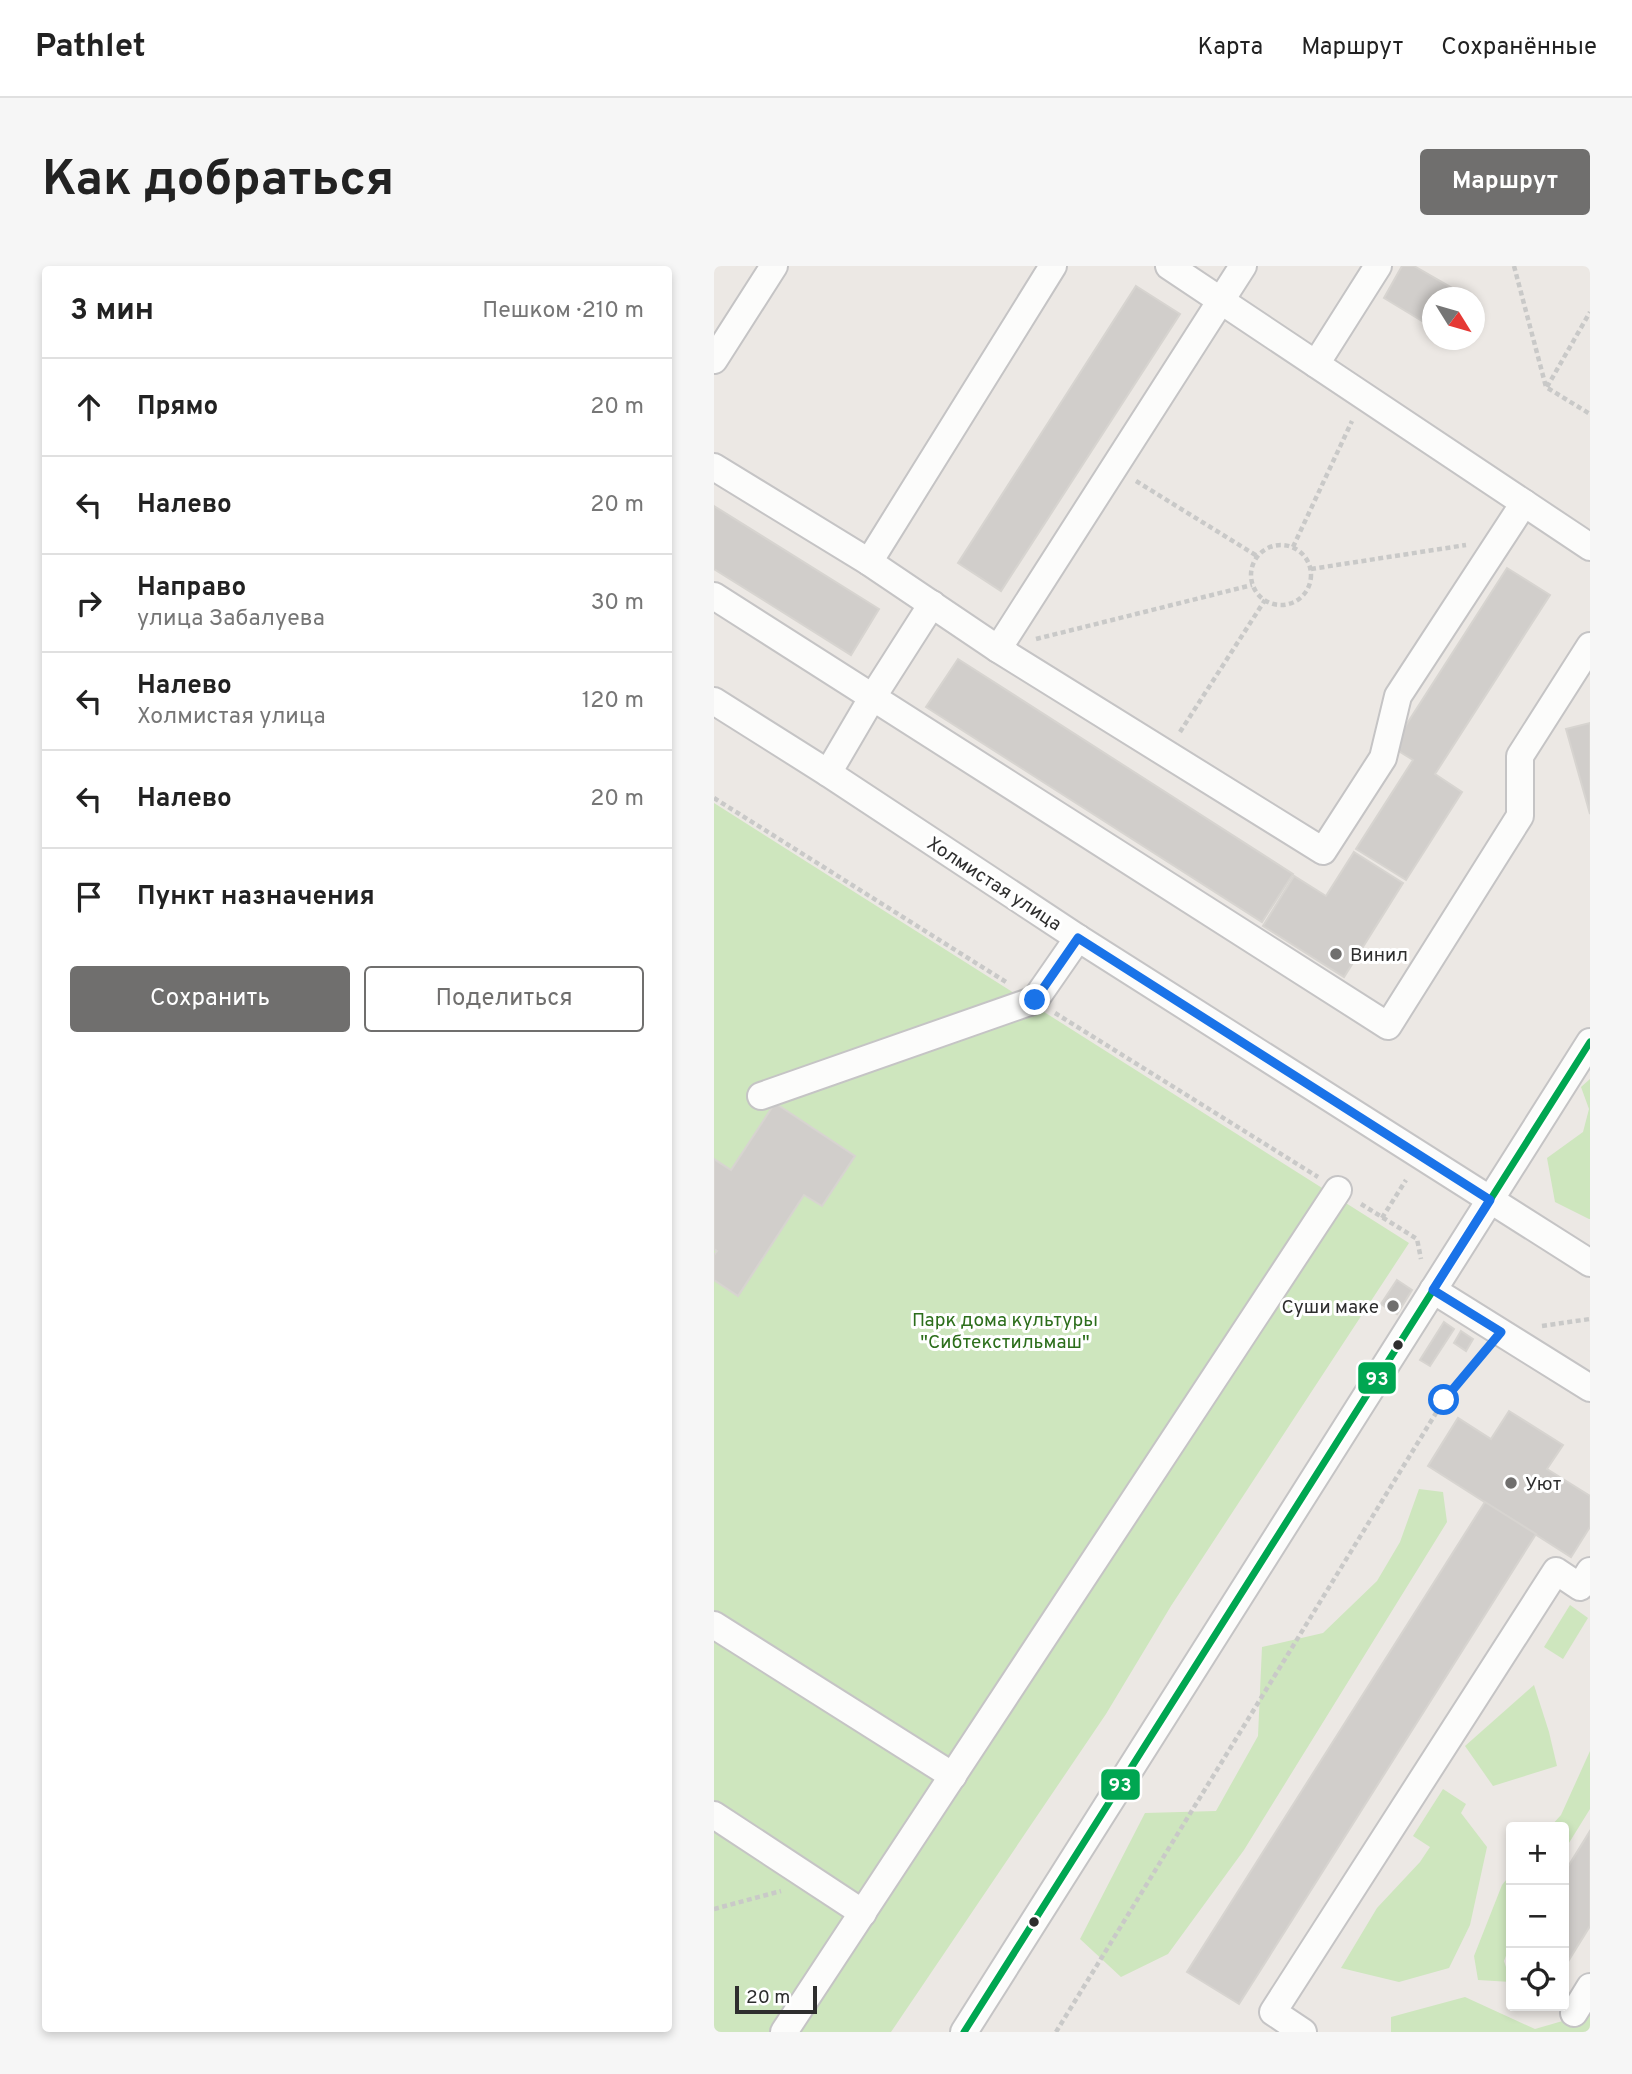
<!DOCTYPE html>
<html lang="ru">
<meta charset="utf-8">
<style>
:root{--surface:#fff;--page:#f6f6f6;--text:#222;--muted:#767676;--line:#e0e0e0;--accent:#706f6e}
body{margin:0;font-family:Overpass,sans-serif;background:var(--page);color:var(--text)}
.controls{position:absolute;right:21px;bottom:21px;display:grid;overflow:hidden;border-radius:7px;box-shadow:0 4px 10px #0003}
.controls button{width:63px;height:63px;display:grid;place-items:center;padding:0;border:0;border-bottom:2px solid var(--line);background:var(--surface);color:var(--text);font:35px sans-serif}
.compass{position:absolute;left:708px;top:21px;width:63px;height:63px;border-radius:50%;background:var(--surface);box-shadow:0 4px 10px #0003;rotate:127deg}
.scale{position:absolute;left:21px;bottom:18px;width:82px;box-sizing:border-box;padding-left:7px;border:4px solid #2e2e2e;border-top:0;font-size:19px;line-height:24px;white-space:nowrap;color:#2e2e2e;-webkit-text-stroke:5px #fff;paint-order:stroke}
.stop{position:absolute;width:21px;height:21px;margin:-16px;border:5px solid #1a73e8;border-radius:50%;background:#fff}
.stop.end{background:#1a73e8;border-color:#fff;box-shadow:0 2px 7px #0008}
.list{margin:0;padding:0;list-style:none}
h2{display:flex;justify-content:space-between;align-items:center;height:91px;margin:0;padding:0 28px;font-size:30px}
h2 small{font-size:23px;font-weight:400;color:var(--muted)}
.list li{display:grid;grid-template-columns:46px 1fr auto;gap:21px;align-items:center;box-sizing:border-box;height:98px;padding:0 28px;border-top:2px solid var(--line)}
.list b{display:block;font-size:26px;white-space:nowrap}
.list p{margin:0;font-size:23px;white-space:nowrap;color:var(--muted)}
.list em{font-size:23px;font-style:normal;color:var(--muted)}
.actions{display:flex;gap:14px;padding:21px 28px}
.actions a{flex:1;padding:16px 0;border:2px solid var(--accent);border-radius:7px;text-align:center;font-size:24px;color:var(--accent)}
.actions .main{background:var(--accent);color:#fff}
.icon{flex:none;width:38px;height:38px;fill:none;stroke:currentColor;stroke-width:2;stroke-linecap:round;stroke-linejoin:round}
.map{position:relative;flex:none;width:876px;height:1766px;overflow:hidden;border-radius:7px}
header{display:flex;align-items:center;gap:42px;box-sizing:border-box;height:98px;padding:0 35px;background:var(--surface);border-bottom:2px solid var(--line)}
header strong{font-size:33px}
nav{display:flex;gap:38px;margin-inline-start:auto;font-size:24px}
.intro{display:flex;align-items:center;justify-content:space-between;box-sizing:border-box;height:168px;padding:0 42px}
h1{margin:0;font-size:49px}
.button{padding:18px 32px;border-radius:7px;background:var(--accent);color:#fff;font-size:24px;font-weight:700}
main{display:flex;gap:42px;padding:0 42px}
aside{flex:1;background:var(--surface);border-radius:7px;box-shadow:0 4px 10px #0003}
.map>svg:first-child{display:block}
</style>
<header>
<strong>Pathlet</strong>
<nav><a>Карта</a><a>Маршрут</a><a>Сохранённые</a></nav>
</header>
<div class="intro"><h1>Как добраться</h1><a class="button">Маршрут</a></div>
<main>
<aside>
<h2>3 мин<small>Пешком · 210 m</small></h2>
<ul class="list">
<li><svg class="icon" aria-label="ahead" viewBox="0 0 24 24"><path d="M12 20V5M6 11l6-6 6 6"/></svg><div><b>Прямо</b></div><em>20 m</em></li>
<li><svg class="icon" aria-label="left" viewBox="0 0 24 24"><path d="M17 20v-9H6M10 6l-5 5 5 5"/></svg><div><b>Налево</b></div><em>20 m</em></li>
<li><svg class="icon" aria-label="right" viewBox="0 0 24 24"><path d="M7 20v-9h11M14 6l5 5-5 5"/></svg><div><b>Направо</b><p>улица Забалуева</p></div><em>30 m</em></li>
<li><svg class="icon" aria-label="left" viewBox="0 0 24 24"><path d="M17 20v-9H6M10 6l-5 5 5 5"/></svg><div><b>Налево</b><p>Холмистая улица</p></div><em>120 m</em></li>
<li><svg class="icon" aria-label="left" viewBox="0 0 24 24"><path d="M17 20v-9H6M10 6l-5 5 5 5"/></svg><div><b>Налево</b></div><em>20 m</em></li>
<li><svg class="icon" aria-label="arrive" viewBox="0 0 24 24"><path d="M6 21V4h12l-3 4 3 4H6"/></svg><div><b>Пункт назначения</b></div></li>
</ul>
<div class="actions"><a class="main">Сохранить</a><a>Поделиться</a></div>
</aside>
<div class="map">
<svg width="876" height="1766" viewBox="0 0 876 1766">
<rect width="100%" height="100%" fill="#ece8e4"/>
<g fill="#cee6be">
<polygon points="0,537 695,977 457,1340 392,1448 177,1766 0,1766"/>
<polygon points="876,813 876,953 875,953 841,936 833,892 869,866 875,843 867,821"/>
<polygon points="705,1223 729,1226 733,1256 530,1584 454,1688 407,1711 366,1673 431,1547 502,1545 544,1470 548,1381 609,1367 663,1315 686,1276"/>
<polygon points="856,1339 874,1352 849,1393 830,1381"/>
<polygon points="820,1419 835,1466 843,1500 779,1520 751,1480"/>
<polygon points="876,1485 876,1543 850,1585 850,1561 836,1561 847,1549"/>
<polygon points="729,1523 752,1538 747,1547 773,1581 756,1659 735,1702 685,1716 627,1702 663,1642 706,1596 716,1581 699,1570"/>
<polygon points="797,1608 797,1677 790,1695 797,1716 764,1714 760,1690 788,1619"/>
<polygon points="751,1731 821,1763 876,1747 876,1766 677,1766 677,1751"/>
</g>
<g fill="#d1cecb" stroke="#d7d4d0" stroke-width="2">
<polygon points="688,0 700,0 745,26 742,32 718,32 718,61 670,32"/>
<polygon points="422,20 466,48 287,325 244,297"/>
<polygon points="0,240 165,343 137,389 0,303"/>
<polygon points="793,302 836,329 721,508 748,526 692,614 642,583 699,494 678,481"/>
<polygon points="244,393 579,608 548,656 212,441"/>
<polygon points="876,457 876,548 852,463"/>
<polygon points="640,586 689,617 630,711 549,660 580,610 612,630"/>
<polygon points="61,837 141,890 108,940 90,929 24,1030 0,1014 0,989 3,985 0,983 0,893 17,904"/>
<polygon points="683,1014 698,1024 683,1048 667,1038"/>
<polygon points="730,1056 740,1063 716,1100 706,1094"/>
<polygon points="747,1065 759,1073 752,1085 740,1077"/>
<polygon points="795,1145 849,1179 833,1203 876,1230 876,1261 857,1291 714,1200 744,1152 777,1173"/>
<polygon points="771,1236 822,1268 525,1738 473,1706"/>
<polygon points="876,1565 876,1660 850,1702 850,1607"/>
</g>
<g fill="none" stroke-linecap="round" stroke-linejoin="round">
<defs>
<g id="minor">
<polyline points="455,0 876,281"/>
<polyline points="0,94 60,0"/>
<polyline points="602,98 664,0"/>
<polyline points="0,201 155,296 339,0"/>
<polyline points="155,296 284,383 529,0"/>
<polyline points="0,330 674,760 806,550 806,490 876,380"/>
<polyline points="284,383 609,585 669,492 684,430 810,237"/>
<polyline points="0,435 114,507 364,672 876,997"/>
<polyline points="114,507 158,432 218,338"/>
<polyline points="47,830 321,734 364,672"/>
<polyline points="719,1024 876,1122"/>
<polyline points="0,1359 239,1510"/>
<polyline points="0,1549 149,1647"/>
<polyline points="860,1747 876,1721"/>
<polyline points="70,1766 624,924"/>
<polyline points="250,1766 876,776"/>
<polyline points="589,1766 559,1746 842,1305 866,1321 876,1305"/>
</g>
</defs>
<use href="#minor" stroke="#c5c4c5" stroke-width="30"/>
<g stroke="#c9c9c8" stroke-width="4.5" stroke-dasharray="5 3.5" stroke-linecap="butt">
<polyline points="800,0 832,121 876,148"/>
<polyline points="833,121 876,46"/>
<polyline points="422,215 543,290"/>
<circle cx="567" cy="309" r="30"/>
<polyline points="579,281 638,155"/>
<polyline points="597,303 752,279"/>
<polyline points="322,373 538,319"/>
<polyline points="466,466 551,334"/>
<polyline points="0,532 292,716"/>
<polyline points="341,747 604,911"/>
<polyline points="647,938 703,973 707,993"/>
<polyline points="668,952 692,914"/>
<polyline points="828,1060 876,1053"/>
<polyline points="0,1643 67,1625"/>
<polyline points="342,1766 730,1134 770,1086"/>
</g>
<use href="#minor" stroke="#fcfcfb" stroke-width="26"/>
<defs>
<polyline id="bus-1" points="250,1766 876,776"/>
</defs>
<use href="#bus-1" stroke="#fff" stroke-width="12"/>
<use href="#bus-1" stroke="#00a651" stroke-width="7"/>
</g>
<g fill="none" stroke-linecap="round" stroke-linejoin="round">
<polyline stroke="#1a73e8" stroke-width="9" points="321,734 364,672 776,934 719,1024 787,1066 730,1134"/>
</g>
<g fill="#706f6e" stroke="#fff" stroke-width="2.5">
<circle cx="622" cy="688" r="7"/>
<circle cx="679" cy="1040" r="7"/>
<circle cx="797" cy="1217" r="7"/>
</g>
<g fill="#2e2e2e" stroke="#fff" stroke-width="2.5">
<circle cx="684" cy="1079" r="6"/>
<circle cx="320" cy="1656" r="6"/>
</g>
<g text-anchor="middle" stroke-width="6" stroke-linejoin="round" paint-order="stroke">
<g font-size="19" fill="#2e2e2e" stroke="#fff">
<text transform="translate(281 617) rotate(33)" y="7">Холмистая улица</text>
</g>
<g font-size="19" fill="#2e2e2e" stroke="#fff" text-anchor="start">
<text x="636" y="695">Винил</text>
<text x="665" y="1047" text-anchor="end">Суши маке</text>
<text x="811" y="1224">Уют</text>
</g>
<g font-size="19" fill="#2c6e1b" stroke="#fff">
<text x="291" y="1060">Парк дома культуры<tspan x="291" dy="22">"Сибтекстильмаш"</tspan></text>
</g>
</g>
<g stroke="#fff" stroke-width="2.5">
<rect x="643" y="1095" width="40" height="34" rx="7" fill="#00a651"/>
<rect x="386" y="1502" width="41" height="33" rx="7" fill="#00a651"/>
</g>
<g font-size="19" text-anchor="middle" font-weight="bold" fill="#fff">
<text x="663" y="1119">93</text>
<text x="406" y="1525">93</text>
</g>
</svg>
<div class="controls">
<button>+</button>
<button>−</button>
<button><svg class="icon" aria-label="locate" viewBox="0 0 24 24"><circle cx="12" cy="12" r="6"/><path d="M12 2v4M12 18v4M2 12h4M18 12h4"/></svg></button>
</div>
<svg class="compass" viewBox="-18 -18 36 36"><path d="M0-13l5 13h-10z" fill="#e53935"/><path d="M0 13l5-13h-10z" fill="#767676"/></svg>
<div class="scale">20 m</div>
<div class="stop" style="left:730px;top:1134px"></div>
<div class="stop end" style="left:321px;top:734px"></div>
</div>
</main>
